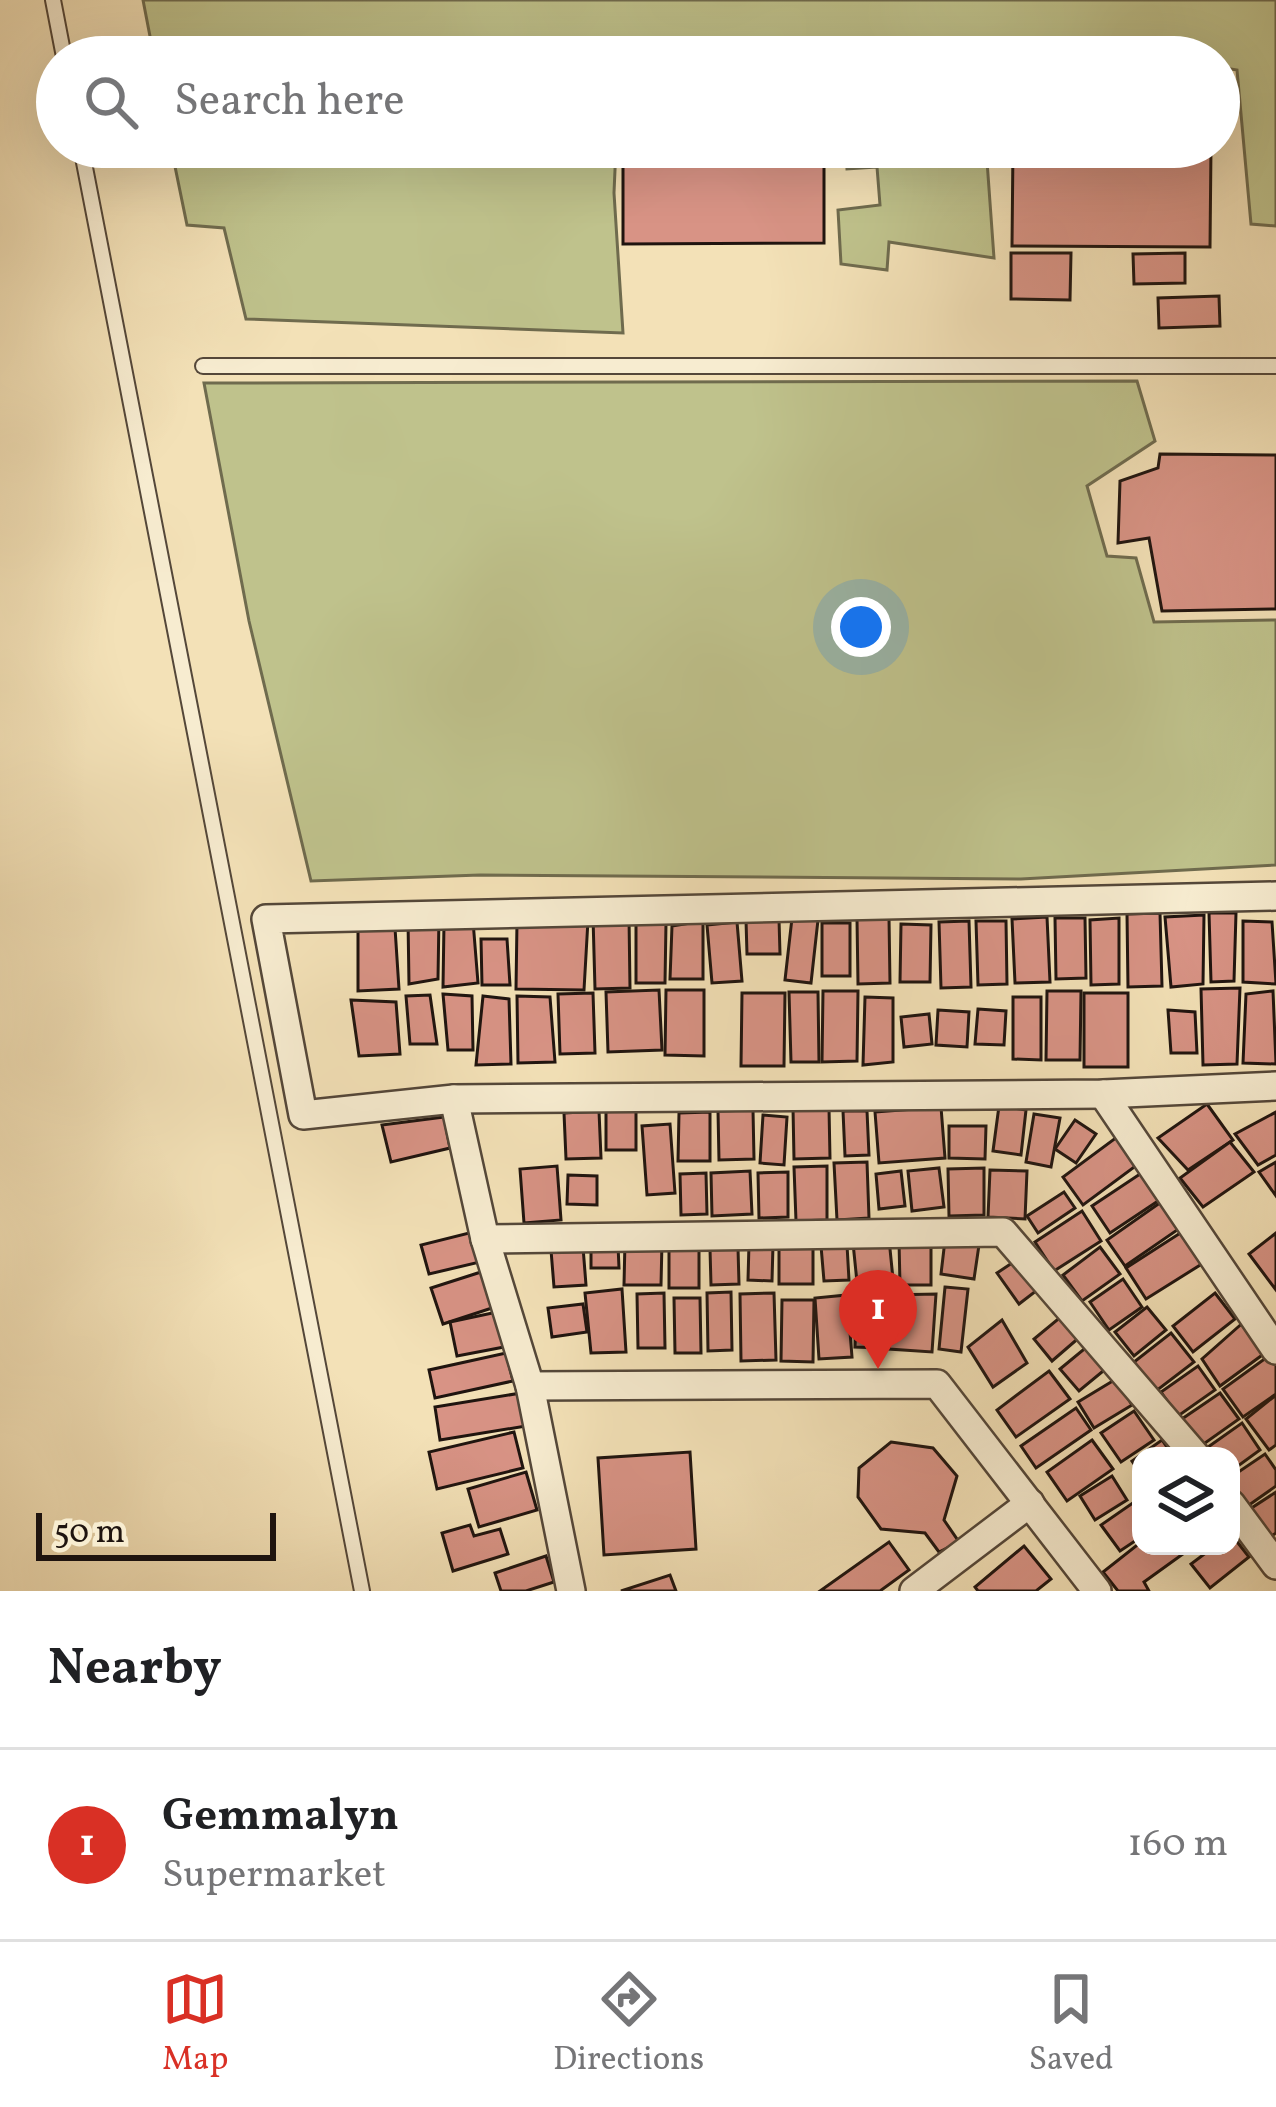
<!DOCTYPE html>
<style>
:root{--surface:#fff;--page:#f2f2f2;--text:#202124;--muted:#757577;--line:#e0e0e0;--accent:#d93025}
body{margin:0;font-family:Vollkorn,serif;background:var(--page);color:var(--text)}
.controls{position:absolute;right:36px;bottom:36px;display:grid;overflow:hidden;border-radius:24px;box-shadow:0 12px 48px #0002}
.controls button{width:108px;height:108px;display:grid;place-items:center;padding:0;border:0;border-bottom:3px solid var(--line);background:var(--surface);color:var(--text);font:60px sans-serif}
.scale{position:absolute;left:36px;bottom:30px;width:240px;box-sizing:border-box;padding-left:12px;border:6px solid #1f140f;border-top:0;font-size:33px;line-height:42px;white-space:nowrap;color:#1f140f;-webkit-text-stroke:9px #f7ecd0;paint-order:stroke}
.you{position:absolute;left:861px;top:627px;width:42px;height:42px;margin:-30px;border:9px solid #fff;border-radius:50%;background:#1a73e8;box-shadow:0 0 0 18px #1a73e833}
.badge{display:grid;place-items:center;width:78px;height:78px;border-radius:50%;background:var(--accent);color:#fff;font-size:39px;font-weight:700}
.pin{position:absolute;translate:-50% -99px;filter:drop-shadow(0 3px 6px #0008)}
.pin::after{content:'';position:absolute;top:63px;width:42px;height:36px;background:inherit;clip-path:polygon(0 0,100% 0,50% 100%)}
.list{margin:0;padding:0;list-style:none}
h2{display:flex;justify-content:space-between;align-items:center;height:156px;margin:0;padding:0 48px;font-size:51px}
h2 small{font-size:39px;font-weight:400;color:var(--muted)}
.list li{display:grid;grid-template-columns:78px 1fr auto;gap:36px;align-items:center;box-sizing:border-box;height:192px;padding:0 48px;border-top:3px solid var(--line)}
.list b{display:block;font-size:45px;white-space:nowrap}
.list p{margin:0;font-size:39px;white-space:nowrap;color:var(--muted)}
.list em{font-size:39px;font-style:normal;color:var(--muted)}
.icon{flex:none;width:66px;height:66px;fill:none;stroke:currentColor;stroke-width:2;stroke-linecap:round;stroke-linejoin:round}
.map{position:relative;flex:none;width:1276px;height:1591px;overflow:hidden}
.search{position:absolute;background:var(--surface);box-shadow:0 12px 48px #0002;left:36px;right:36px;top:36px;height:132px;display:flex;align-items:center;gap:30px;box-sizing:border-box;padding:0 42px;border-radius:66px;color:var(--muted);font-size:45px}
.sheet{height:348px;background:var(--surface)}
nav{display:flex;justify-content:space-around;align-items:center;box-sizing:border-box;height:168px;border-top:3px solid var(--line);background:var(--surface);font-size:33px;color:var(--muted)}
nav a{display:grid;justify-items:center;gap:6px}
nav .on{color:var(--accent)}
.map>svg:first-child{display:block}
</style>
<div class="map">
<svg width="1276" height="1591" viewBox="0 0 1276 1591">
<rect width="100%" height="100%" fill="#f3e1b7"/>
<filter id="stains"><feTurbulence type="fractalNoise" baseFrequency=".00167" numOctaves="4"/><feColorMatrix values="0 0 0 0 .2 0 0 0 0 .09 0 0 0 0 .02 0 0 0 .5 -.17"/></filter>
<radialGradient id="worn" r=".72"><stop offset=".6" stop-color="#630" stop-opacity="0"/><stop offset="1" stop-color="#630" stop-opacity=".3"/></radialGradient>
<g fill="#bfc28c" stroke="#6f6b4e" stroke-width="3">
<polygon points="143,0 1276,0 1276,226 1251,224 1237,70 1219,67 1219,57 154,57"/>
<polygon points="171,147 616,147 614,193 623,333 246,319 224,228 187,225"/>
<polygon points="846,147 986,147 994,258 889,242 887,270 841,264 838,210 880,205 877,167 847,169"/>
<polygon points="1137,381 1155,441 1087,486 1107,556 1136,558 1154,622 1276,620 1276,865 1021,879 480,875 311,881 249,621 204,383"/>
</g>
<g fill="#d89385" stroke="#1f140f" stroke-width="3">
<polygon points="623,147 824,147 824,243 623,244"/>
<polygon points="1013,147 1211,147 1210,247 1012,246"/>
<polygon points="1011,253 1071,253 1070,300 1011,299"/>
<polygon points="1185,253 1185,283 1134,284 1133,254"/>
<polygon points="1219,296 1220,326 1159,328 1158,298"/>
<polygon points="1160,454 1276,455 1276,609 1162,611 1149,538 1118,543 1120,481 1158,468"/>
<polygon points="1160,913 1162,986 1128,987 1127,914"/>
<polygon points="1209,913 1236,913 1234,981 1211,982"/>
<polygon points="1204,915 1203,984 1171,987 1165,917"/>
<polygon points="439,916 438,979 409,984 408,920"/>
<polygon points="593,917 629,917 630,988 595,989"/>
<polygon points="1047,917 1050,982 1015,983 1012,919"/>
<polygon points="792,918 818,920 811,983 785,980"/>
<polygon points="889,918 890,983 858,984 857,919"/>
<polygon points="1055,918 1085,918 1086,978 1056,979"/>
<polygon points="1119,918 1119,984 1091,985 1090,920"/>
<polygon points="779,919 780,954 747,954 746,920"/>
<polygon points="588,920 584,990 516,989 517,922"/>
<polygon points="473,921 478,983 443,987 444,923"/>
<polygon points="703,921 703,979 670,979 672,926"/>
<polygon points="969,921 971,987 941,988 939,922"/>
<polygon points="976,921 1006,921 1007,984 978,985"/>
<polygon points="1243,921 1272,922 1276,984 1243,982"/>
<polygon points="737,922 742,981 712,983 707,925"/>
<polygon points="636,923 666,923 665,983 636,983"/>
<rect x="822" y="923" width="28" height="53"/>
<polygon points="901,924 931,925 930,982 900,982"/>
<polygon points="358,928 395,928 399,989 358,991"/>
<polygon points="481,939 507,939 510,985 482,985"/>
<polygon points="1240,988 1237,1064 1203,1065 1201,989"/>
<polygon points="659,990 662,1050 608,1052 606,992"/>
<polygon points="666,990 704,990 704,1056 665,1055"/>
<polygon points="823,991 858,991 857,1061 822,1062"/>
<polygon points="1047,991 1081,991 1080,1060 1046,1060"/>
<polygon points="1273,991 1276,1064 1243,1063 1246,994"/>
<polygon points="789,992 818,992 819,1062 791,1062"/>
<polygon points="593,993 595,1053 560,1054 558,994"/>
<polygon points="742,993 785,993 784,1066 741,1066"/>
<rect x="1084" y="993" width="44" height="74"/>
<polygon points="443,994 472,996 473,1050 448,1050"/>
<polygon points="430,995 437,1044 410,1044 406,996"/>
<polygon points="483,996 509,999 511,1064 476,1065"/>
<polygon points="517,996 550,997 555,1062 518,1063"/>
<polygon points="865,997 893,998 893,1062 863,1065"/>
<polygon points="1013,997 1041,997 1041,1060 1013,1059"/>
<polygon points="351,1000 396,1002 400,1054 359,1056"/>
<polygon points="978,1009 1006,1011 1004,1045 975,1044"/>
<polygon points="938,1010 969,1012 967,1047 936,1045"/>
<polygon points="1168,1010 1195,1012 1197,1053 1171,1053"/>
<polygon points="929,1014 932,1044 904,1047 901,1017"/>
<polygon points="1207,1104 1233,1140 1188,1170 1158,1138"/>
<polygon points="999,1106 1026,1110 1021,1155 993,1151"/>
<polygon points="941,1107 945,1158 879,1163 875,1112"/>
<polygon points="636,1108 636,1150 606,1150 606,1109"/>
<polygon points="793,1108 829,1108 830,1158 794,1159"/>
<polygon points="753,1110 754,1159 719,1160 718,1111"/>
<polygon points="599,1111 601,1158 566,1159 564,1113"/>
<polygon points="843,1111 867,1111 869,1155 845,1156"/>
<polygon points="710,1112 710,1161 678,1161 679,1113"/>
<polygon points="1276,1112 1276,1155 1258,1165 1235,1134"/>
<polygon points="1034,1114 1060,1118 1051,1167 1026,1162"/>
<polygon points="763,1115 787,1117 784,1165 760,1163"/>
<polygon points="444,1117 450,1148 391,1162 382,1125"/>
<polygon points="1075,1120 1096,1134 1076,1163 1055,1149"/>
<polygon points="670,1124 675,1193 647,1195 642,1126"/>
<polygon points="949,1126 986,1126 985,1159 949,1158"/>
<polygon points="1117,1137 1137,1165 1083,1205 1063,1177"/>
<polygon points="1230,1142 1254,1172 1203,1207 1180,1178"/>
<polygon points="867,1162 869,1218 837,1220 834,1163"/>
<polygon points="1276,1162 1276,1196 1259,1172"/>
<polygon points="557,1166 561,1220 524,1223 520,1169"/>
<polygon points="827,1166 827,1220 796,1221 794,1167"/>
<polygon points="939,1168 944,1207 912,1211 908,1171"/>
<polygon points="984,1168 984,1215 949,1216 948,1169"/>
<polygon points="990,1170 1027,1171 1025,1219 988,1217"/>
<polygon points="1146,1170 1164,1197 1110,1233 1092,1206"/>
<polygon points="750,1171 752,1214 712,1216 711,1173"/>
<polygon points="901,1171 905,1206 879,1209 876,1174"/>
<polygon points="788,1172 788,1217 759,1218 758,1173"/>
<polygon points="706,1173 707,1214 681,1215 680,1174"/>
<polygon points="568,1175 597,1176 597,1205 567,1204"/>
<polygon points="1064,1192 1075,1208 1038,1233 1027,1216"/>
<polygon points="1164,1200 1183,1226 1125,1266 1107,1240"/>
<polygon points="1082,1211 1101,1241 1054,1271 1035,1242"/>
<polygon points="1185,1230 1205,1262 1146,1299 1126,1268"/>
<polygon points="473,1232 480,1262 429,1274 421,1245"/>
<polygon points="1276,1233 1276,1290 1249,1254"/>
<polygon points="889,1239 894,1289 858,1292 853,1243"/>
<rect x="669" y="1240" width="30" height="48"/>
<polygon points="945,1240 979,1245 974,1279 941,1274"/>
<polygon points="625,1241 662,1242 661,1285 624,1285"/>
<polygon points="899,1241 931,1241 931,1285 900,1285"/>
<polygon points="749,1244 773,1245 772,1281 748,1280"/>
<polygon points="591,1245 618,1245 619,1268 591,1268"/>
<polygon points="847,1245 849,1280 824,1281 821,1246"/>
<rect x="779" y="1246" width="34" height="38"/>
<polygon points="583,1247 586,1285 554,1287 551,1250"/>
<polygon points="1100,1247 1120,1274 1082,1301 1063,1275"/>
<polygon points="738,1248 739,1284 711,1285 710,1249"/>
<polygon points="1015,1261 1036,1291 1019,1304 997,1273"/>
<polygon points="481,1272 492,1308 443,1324 431,1288"/>
<polygon points="1123,1279 1142,1307 1109,1330 1090,1302"/>
<polygon points="945,1287 968,1289 961,1352 939,1349"/>
<polygon points="622,1289 626,1352 591,1353 585,1293"/>
<polygon points="731,1292 732,1350 708,1351 707,1293"/>
<polygon points="664,1293 665,1348 638,1348 637,1294"/>
<polygon points="774,1293 776,1360 741,1361 740,1294"/>
<polygon points="1215,1293 1235,1319 1193,1352 1173,1326"/>
<polygon points="936,1294 932,1352 889,1349 890,1295"/>
<polygon points="847,1295 852,1357 819,1359 815,1298"/>
<polygon points="674,1298 700,1298 701,1353 675,1353"/>
<polygon points="857,1299 883,1300 881,1348 855,1347"/>
<polygon points="782,1300 814,1300 813,1362 781,1361"/>
<polygon points="583,1304 587,1332 552,1337 548,1308"/>
<polygon points="1147,1307 1166,1330 1134,1356 1115,1332"/>
<polygon points="497,1312 504,1347 457,1356 450,1322"/>
<polygon points="1063,1315 1081,1336 1052,1361 1034,1339"/>
<polygon points="1002,1320 1027,1363 993,1387 968,1347"/>
<polygon points="1246,1320 1265,1353 1220,1386 1202,1359"/>
<polygon points="1171,1333 1194,1362 1156,1391 1134,1362"/>
<polygon points="1089,1345 1108,1367 1079,1391 1060,1369"/>
<polygon points="506,1353 513,1381 435,1398 429,1370"/>
<polygon points="1270,1355 1276,1363 1276,1394 1243,1417 1223,1389"/>
<polygon points="1198,1366 1215,1390 1178,1416 1161,1392"/>
<polygon points="1049,1371 1070,1399 1016,1437 997,1410"/>
<polygon points="1116,1379 1132,1405 1094,1428 1078,1402"/>
<polygon points="521,1393 526,1426 440,1440 435,1407"/>
<polygon points="1220,1393 1239,1419 1198,1448 1179,1421"/>
<polygon points="1276,1395 1276,1445 1269,1450 1246,1419"/>
<polygon points="1076,1408 1091,1430 1036,1468 1021,1446"/>
<polygon points="1134,1411 1154,1440 1121,1462 1101,1433"/>
<polygon points="1242,1423 1260,1450 1231,1471 1231,1456 1203,1456 1201,1452"/>
<polygon points="514,1432 523,1468 437,1489 429,1452"/>
<polygon points="1092,1440 1113,1469 1067,1501 1047,1472"/>
<polygon points="1162,1440 1173,1456 1141,1456 1141,1474 1132,1461"/>
<polygon points="891,1442 933,1448 957,1476 944,1520 959,1542 939,1552 925,1533 881,1529 858,1497 859,1468"/>
<polygon points="690,1452 696,1549 604,1555 598,1458"/>
<polygon points="1265,1454 1276,1470 1276,1486 1242,1510 1231,1494 1231,1477"/>
<polygon points="526,1472 537,1510 479,1527 468,1489"/>
<polygon points="1112,1476 1127,1500 1095,1520 1080,1496"/>
<polygon points="1276,1492 1276,1533 1267,1539 1247,1511"/>
<polygon points="1140,1498 1141,1537 1120,1551 1101,1525"/>
<polygon points="470,1525 474,1536 500,1529 508,1554 453,1571 442,1533"/>
<polygon points="1231,1534 1249,1557 1210,1588 1191,1564 1215,1546 1231,1546"/>
<polygon points="889,1542 909,1570 880,1591 820,1591"/>
<polygon points="1141,1542 1141,1546 1194,1546 1144,1582 1149,1591 1118,1591 1103,1572"/>
<polygon points="1024,1546 1051,1579 1036,1591 978,1591 975,1587"/>
<polygon points="546,1556 554,1582 526,1591 501,1591 495,1573"/>
<polygon points="670,1575 676,1591 621,1591"/>
</g>
<g fill="none" stroke-linecap="round" stroke-linejoin="round">
<defs>
<g id="service">
<polyline points="53,0 64,57"/>
<polyline points="81,147 362,1591"/>
<polyline points="203,366 1276,366"/>
</g>
<g id="minor">
<polyline points="1276,896 266,919 303,1115 454,1099 1103,1094 1276,1086"/>
<polyline points="1103,1094 1276,1350"/>
<polyline points="454,1099 485,1239 530,1386 571,1591"/>
<polyline points="485,1239 1003,1232 1196,1456"/>
<polyline points="530,1386 937,1384 1097,1591"/>
<polyline points="1231,1504 1276,1565"/>
<polyline points="914,1591 1030,1503"/>
</g>
</defs>
<use href="#service" stroke="#544739" stroke-width="18"/>
<use href="#minor" stroke="#544739" stroke-width="32"/>
<use href="#service" stroke="#f7ecd0" stroke-width="14"/>
<use href="#minor" stroke="#f7ecd0" stroke-width="27"/>
</g>
<rect width="100%" height="100%" filter="url(#stains)"/>
<rect width="100%" height="100%" fill="url(#worn)"/>
</svg>
<div class="controls">
<button><svg class="icon" aria-label="layers" viewBox="0 0 24 24"><path d="M12 4l9 5-9 5-9-5zM3 14l9 5 9-5"/></svg></button>
</div>
<div class="scale">50 m</div>
<div class="you"></div>
<div class="pin badge" style="left:878px;top:1369px">1</div>
<div class="search"><svg class="icon" aria-label="search" viewBox="0 0 24 24"><circle cx="10" cy="10" r="6"/><path d="M15 15l6 6"/></svg>Search here</div>
</div>
<section class="sheet">
<h2>Nearby<small></small></h2>
<ul class="list">
<li><span class="badge">1</span><div><b>Gemmalyn</b><p>Supermarket</p></div><em>160 m</em></li>
</ul>
</section>
<nav>
<a class="on"><svg class="icon" aria-label="map" viewBox="0 0 24 24"><path d="M3 6l6-2 6 2 6-2v14l-6 2-6-2-6 2zM9 4v14M15 6v14"/></svg>Map</a>
<a><svg class="icon" aria-label="directions" viewBox="0 0 24 24"><path d="M12 3l9 9-9 9-9-9zM9 14v-3h6M13 9l2 2-2 2"/></svg>Directions</a>
<a><svg class="icon" aria-label="saved" viewBox="0 0 24 24"><path d="M7 4h10v16l-5-4-5 4z"/></svg>Saved</a>
</nav>
